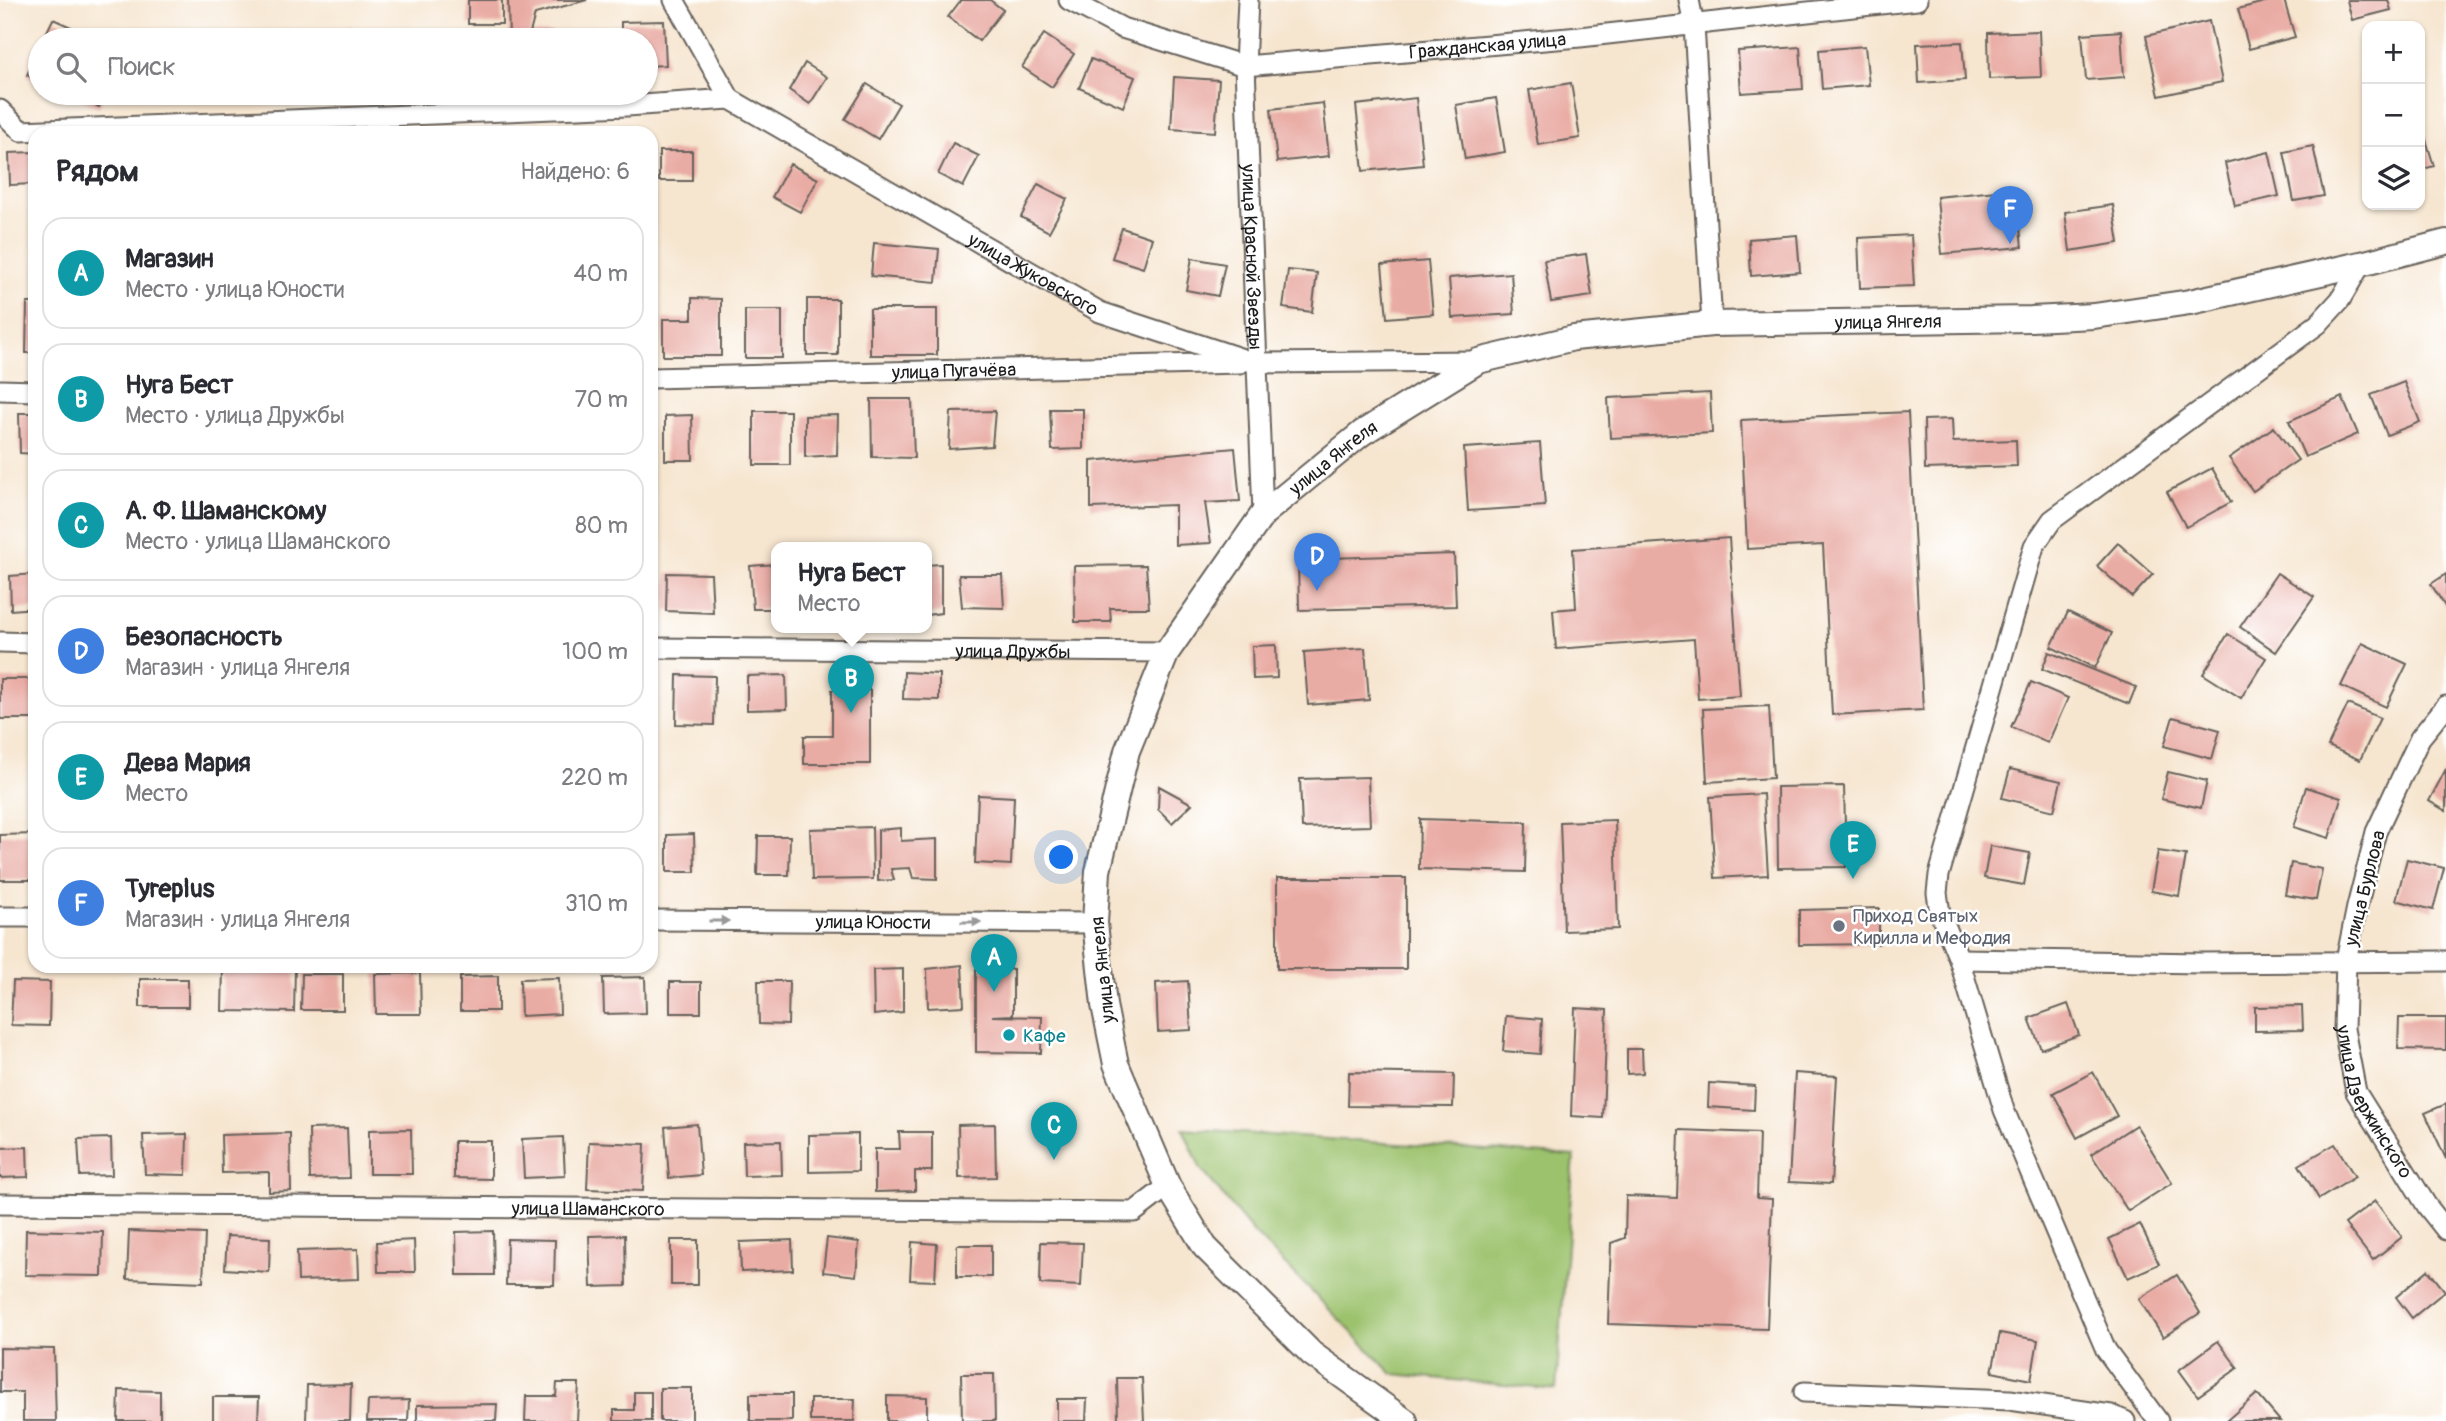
<!DOCTYPE html>
<html lang="ru">
<meta charset="utf-8">
<style>
:root{--surface:#fff;--page:#f7f7f7;--text:#2b2b33;--muted:#7c7c81;--line:#e1e1e2;--accent:#0f766e}
body{margin:0;font-family:Pangolin,sans-serif;background:var(--page);color:var(--text)}
.controls{position:absolute;right:21px;top:21px;display:grid;overflow:hidden;border-radius:14px;box-shadow:0 2px 5px #0004}
.controls button{width:63px;height:63px;display:grid;place-items:center;padding:0;border:0;border-bottom:2px solid var(--line);background:var(--surface);color:var(--text);font:35px sans-serif}
.you{position:absolute;left:1062px;top:858px;width:24px;height:24px;margin:-18px;border:5px solid #fff;border-radius:50%;background:#1a73e8;box-shadow:0 0 0 10px #1a73e833}
.badge{display:grid;place-items:center;width:46px;height:46px;border-radius:50%;background:var(--accent);color:#fff;font-size:23px;font-weight:700}
.pin{position:absolute;translate:-50% -58px;filter:drop-shadow(0 2px 4px #0008)}
.pin::after{content:'';position:absolute;top:37px;width:24px;height:21px;background:inherit;clip-path:polygon(0 0,100% 0,50% 100%)}
.popup{position:absolute;left:771px;top:542px;width:161px;height:91px;box-sizing:border-box;display:grid;place-content:center;border-radius:14px;background:var(--surface);filter:drop-shadow(0 2px 5px #0005);font-size:23px;white-space:nowrap;color:var(--muted)}
.popup b{font-size:26px;color:var(--text)}
.popup::after{content:'';position:absolute;left:50%;top:100%;margin-left:-14px;border:14px solid transparent;border-top-color:var(--surface)}
.list{margin:0;padding:0;list-style:none}
h2{display:flex;justify-content:space-between;align-items:center;height:91px;margin:0;padding:0 28px;font-size:30px}
h2 small{font-size:23px;font-weight:400;color:var(--muted)}
.list li{display:grid;grid-template-columns:46px 1fr auto;gap:21px;align-items:center;box-sizing:border-box;height:112px;margin:0 14px 14px;padding:0 14px;border:2px solid var(--line);border-radius:21px}
.list b{display:block;font-size:26px;white-space:nowrap}
.list p{margin:0;font-size:23px;white-space:nowrap;color:var(--muted)}
.list em{font-size:23px;font-style:normal;color:var(--muted)}
.icon{flex:none;width:38px;height:38px;fill:none;stroke:currentColor;stroke-width:2;stroke-linecap:round;stroke-linejoin:round}
.map{position:relative;flex:none;width:2446px;height:1421px;overflow:hidden}
.search{position:absolute;background:var(--surface);box-shadow:0 2px 5px #0004;left:28px;top:28px;width:630px;height:77px;display:flex;align-items:center;gap:18px;box-sizing:border-box;padding:0 24px;border-radius:38px;color:var(--muted);font-size:26px}
.panel{position:absolute;background:var(--surface);box-shadow:0 2px 5px #0004;left:28px;top:126px;width:630px;height:847px;border-radius:21px}
.map>svg:first-child{display:block}
</style>
<div class="map">
<svg width="2446" height="1421" viewBox="0 0 2446 1421">
<rect width="100%" height="100%" fill="#fff"/>
<filter id="ink" filterUnits="userSpaceOnUse"><feTurbulence type="fractalNoise" baseFrequency=".0143" numOctaves="2"/><feDisplacementMap in="SourceGraphic" scale="14" xChannelSelector="R" yChannelSelector="G"/><feConvolveMatrix kernelMatrix="1 2 1 2 8 2 1 2 1" color-interpolation-filters="sRGB"/></filter>
<filter id="wash" filterUnits="userSpaceOnUse"><feTurbulence type="fractalNoise" baseFrequency=".00686" numOctaves="4" result="noise"/><feDisplacementMap in="SourceGraphic" scale="28" xChannelSelector="R" yChannelSelector="G"/><feGaussianBlur stdDeviation="1.57" result="paint"/><feColorMatrix in="noise" values="0 0 0 0 0 0 0 0 0 0 0 0 0 0 0 0 0 1.4 0 .05"/><feComposite in="paint" operator="in"/></filter>
<g filter="url(#wash)">
<rect width="100%" height="100%" fill="#f6e5cf"/>
<polygon fill="#9cc26d" stroke="#5c6f44" stroke-width="2" points="1183,1129 1574,1156 1556,1390 1393,1374 1253,1232 1201,1169"/>
<g id="blocks">
<g fill="#e9aca4">
<rect x="468" y="0" width="34" height="24"/>
<polygon points="508,0 587,0 535,14 530,33 621,31 621,22 664,21 666,65 646,66 646,40 509,40"/>
<polygon points="961,0 990,0 1003,10 979,41 948,17"/>
<polygon points="2272,0 2284,0 2295,37 2249,49 2238,9"/>
<polygon points="2347,0 2388,0 2391,10 2352,20"/>
<polygon points="53,19 100,40 43,40"/>
<polygon points="2209,21 2222,82 2159,96 2146,36"/>
<polygon points="350,26 356,40 323,40 322,37"/>
<polygon points="2039,31 2041,77 1989,79 1988,33"/>
<polygon points="2121,31 2124,77 2086,80 2082,34"/>
<polygon points="1044,34 1074,54 1052,87 1022,67"/>
<polygon points="1962,42 1965,80 1919,83 1917,44"/>
<polygon points="1865,46 1869,85 1822,89 1819,50"/>
<polygon points="40,47 40,81 27,75"/>
<polygon points="1800,47 1803,89 1741,93 1738,51"/>
<polygon points="1091,59 1135,77 1123,107 1079,88"/>
<polygon points="805,63 827,77 810,104 789,90"/>
<polygon points="1174,77 1219,80 1215,132 1171,129"/>
<polygon points="1571,83 1580,138 1538,145 1529,90"/>
<polygon points="867,84 899,104 878,139 845,119"/>
<polygon points="67,93 105,93 99,107"/>
<polygon points="1416,98 1423,165 1363,171 1356,105"/>
<polygon points="1496,98 1505,152 1465,159 1456,105"/>
<polygon points="1323,103 1329,156 1277,162 1271,109"/>
<polygon points="2420,120 2434,166 2420,170"/>
<polygon points="953,143 979,156 963,187 938,174"/>
<polygon points="2313,146 2324,196 2294,201 2284,152"/>
<rect x="659" y="151" width="33" height="30"/>
<polygon points="35,152 35,184 10,185 9,153"/>
<polygon points="2269,152 2279,196 2235,206 2225,163"/>
<polygon points="790,164 818,179 800,212 772,197"/>
<polygon points="1038,184 1067,199 1049,232 1021,217"/>
<polygon points="2016,189 2022,247 1942,254 1937,197"/>
<polygon points="2113,205 2119,243 2070,251 2065,212"/>
<polygon points="1122,228 1152,238 1143,268 1112,258"/>
<polygon points="1797,235 1800,272 1751,276 1749,239"/>
<polygon points="1911,235 1914,286 1860,288 1858,238"/>
<polygon points="874,243 939,249 936,282 871,276"/>
<polygon points="1586,254 1592,296 1551,302 1544,260"/>
<polygon points="1192,258 1225,264 1218,296 1186,290"/>
<polygon points="1428,261 1433,314 1387,318 1382,265"/>
<polygon points="1288,270 1317,273 1312,312 1283,308"/>
<polygon points="1511,273 1514,314 1452,318 1449,278"/>
<polygon points="692,298 721,299 721,356 663,356 663,319 692,319"/>
<rect x="807" y="299" width="31" height="56"/>
<polygon points="27,303 35,303 35,353 26,353"/>
<rect x="870" y="309" width="67" height="46"/>
<rect x="745" y="310" width="37" height="48"/>
<polygon points="2404,382 2420,422 2387,435 2371,395"/>
<polygon points="1710,393 1712,433 1610,438 1608,398"/>
<polygon points="2342,397 2358,434 2305,457 2289,421"/>
<polygon points="871,399 912,399 914,458 872,457"/>
<polygon points="1050,409 1083,409 1083,449 1052,450"/>
<rect x="754" y="411" width="36" height="54"/>
<polygon points="995,411 992,446 949,449 951,412"/>
<polygon points="1908,412 1923,710 1832,715 1823,545 1747,549 1741,420"/>
<polygon points="19,413 35,413 35,454 20,453"/>
<polygon points="692,415 693,460 665,460 665,416"/>
<polygon points="838,415 837,455 805,457 805,416"/>
<polygon points="1952,419 1953,442 2016,440 2017,466 1925,469 1924,420"/>
<polygon points="2274,427 2298,460 2253,491 2229,458"/>
<polygon points="1540,443 1545,506 1468,511 1464,448"/>
<polygon points="1235,448 1240,501 1205,503 1211,543 1175,545 1175,505 1091,508 1091,461"/>
<polygon points="2212,468 2231,502 2186,527 2167,492"/>
<polygon points="1729,538 1740,696 1698,699 1694,639 1556,649 1553,610 1576,608 1573,549"/>
<polygon points="2118,543 2153,574 2132,597 2097,566"/>
<polygon points="1454,554 1456,606 1299,610 1298,559"/>
<polygon points="776,564 776,609 753,609 750,566"/>
<polygon points="941,564 941,613 926,615 926,565"/>
<polygon points="1146,565 1149,608 1110,608 1111,622 1075,622 1074,566"/>
<polygon points="667,573 711,574 713,613 666,611"/>
<polygon points="2277,573 2314,597 2276,652 2240,627"/>
<polygon points="35,574 35,608 11,610 10,576"/>
<polygon points="2446,574 2446,608 2431,584"/>
<polygon points="959,575 1002,575 1004,608 962,607"/>
<polygon points="2068,612 2112,633 2095,668 2051,647"/>
<polygon points="2228,634 2266,658 2241,698 2203,674"/>
<polygon points="2362,643 2407,664 2386,707 2341,686"/>
<polygon points="1276,645 1277,678 1253,679 1252,646"/>
<polygon points="1365,648 1369,700 1308,705 1304,652"/>
<polygon points="2049,652 2136,687 2129,704 2042,669"/>
<polygon points="904,672 939,674 939,700 903,699"/>
<polygon points="677,675 715,676 714,725 676,724"/>
<polygon points="786,675 787,709 747,710 747,676"/>
<rect x="0" y="679" width="35" height="40"/>
<polygon points="2031,682 2068,698 2048,743 2011,727"/>
<polygon points="832,690 870,690 870,764 804,764 804,736 832,736"/>
<polygon points="2348,704 2380,718 2360,760 2328,746"/>
<polygon points="1769,706 1773,778 1707,782 1703,709"/>
<polygon points="2173,717 2220,730 2212,759 2164,746"/>
<polygon points="2010,769 2061,781 2054,811 2002,798"/>
<polygon points="2446,769 2446,811 2429,801"/>
<polygon points="2168,772 2207,781 2201,808 2161,799"/>
<polygon points="1368,777 1370,826 1302,828 1300,779"/>
<polygon points="1159,786 1192,804 1172,823 1158,809"/>
<polygon points="1844,786 1846,867 1778,868 1777,787"/>
<polygon points="2306,787 2341,798 2329,838 2294,827"/>
<polygon points="1763,794 1768,875 1715,878 1710,797"/>
<polygon points="978,795 1014,797 1011,865 975,863"/>
<polygon points="1420,819 1526,822 1525,872 1419,869"/>
<polygon points="1615,820 1618,929 1564,931 1560,822"/>
<polygon points="872,827 873,879 812,880 810,829"/>
<polygon points="901,828 901,841 937,839 937,879 913,878 910,868 891,869 894,880 878,881 878,830"/>
<polygon points="35,834 35,880 0,880 0,835"/>
<polygon points="694,834 695,872 667,872 667,835"/>
<polygon points="758,836 790,836 789,875 757,875"/>
<polygon points="1990,846 2030,853 2024,885 1984,878"/>
<polygon points="2158,851 2186,855 2179,896 2151,891"/>
<polygon points="2407,859 2444,868 2433,910 2396,900"/>
<polygon points="2291,863 2322,869 2316,900 2285,895"/>
<rect x="1277" y="878" width="129" height="91"/>
<polygon points="1879,908 1879,944 1799,945 1799,910"/>
<polygon points="962,965 964,1006 928,1008 927,969"/>
<polygon points="223,967 295,968 294,1012 222,1011"/>
<polygon points="903,969 903,1012 874,1015 873,970"/>
<polygon points="1013,969 1013,1015 992,1016 1042,1017 1041,1053 976,1052 976,970"/>
<polygon points="420,973 421,1014 376,1014 375,974"/>
<polygon points="302,974 343,974 343,1010 301,1010"/>
<polygon points="498,976 498,1011 460,1011 460,977"/>
<polygon points="645,977 646,1013 604,1014 603,978"/>
<polygon points="559,978 560,1014 521,1016 520,979"/>
<rect x="140" y="979" width="48" height="28"/>
<polygon points="13,981 50,982 49,1026 11,1025"/>
<polygon points="758,981 789,981 788,1025 759,1024"/>
<polygon points="1188,981 1191,1030 1158,1032 1156,983"/>
<rect x="670" y="982" width="31" height="31"/>
<polygon points="2068,1004 2079,1035 2041,1049 2029,1018"/>
<polygon points="2302,1006 2303,1030 2255,1031 2255,1007"/>
<polygon points="1575,1008 1607,1010 1603,1118 1571,1116"/>
<polygon points="1506,1016 1542,1019 1540,1054 1503,1051"/>
<polygon points="2399,1018 2446,1018 2446,1050 2398,1049"/>
<polygon points="1627,1049 1642,1049 1643,1073 1627,1074"/>
<polygon points="1349,1072 1454,1074 1453,1107 1348,1106"/>
<polygon points="2093,1072 2117,1116 2077,1138 2053,1093"/>
<polygon points="1795,1073 1837,1076 1831,1184 1789,1182"/>
<polygon points="1709,1083 1755,1086 1754,1110 1708,1107"/>
<polygon points="2446,1104 2446,1159 2425,1113"/>
<polygon points="697,1124 701,1175 669,1178 665,1127"/>
<polygon points="995,1124 996,1177 959,1178 958,1125"/>
<polygon points="2136,1125 2172,1183 2128,1211 2091,1154"/>
<polygon points="347,1128 349,1178 310,1179 309,1129"/>
<polygon points="411,1129 412,1174 369,1174 369,1130"/>
<polygon points="1679,1130 1759,1133 1757,1198 1772,1199 1767,1329 1608,1324 1611,1243 1625,1238 1626,1196 1677,1198"/>
<polygon points="899,1132 932,1132 932,1171 915,1171 915,1191 875,1192 875,1149 900,1149"/>
<polygon points="290,1133 291,1191 269,1192 269,1172 222,1173 221,1135"/>
<polygon points="187,1134 186,1175 145,1174 143,1135"/>
<polygon points="858,1134 858,1171 809,1172 809,1135"/>
<polygon points="563,1137 565,1176 524,1178 522,1139"/>
<polygon points="111,1138 112,1175 80,1176 78,1139"/>
<polygon points="454,1141 491,1141 491,1179 454,1178"/>
<polygon points="781,1141 782,1175 744,1176 743,1142"/>
<polygon points="589,1142 645,1144 643,1191 587,1189"/>
<polygon points="2335,1144 2355,1177 2319,1199 2299,1165"/>
<polygon points="27,1147 28,1177 0,1178 0,1148"/>
<polygon points="2375,1201 2402,1237 2373,1260 2345,1224"/>
<polygon points="2140,1224 2159,1264 2128,1278 2109,1239"/>
<polygon points="26,1230 103,1232 102,1276 25,1275"/>
<polygon points="129,1231 205,1234 203,1282 127,1279"/>
<polygon points="493,1231 494,1275 457,1275 456,1232"/>
<polygon points="625,1235 626,1286 591,1287 589,1236"/>
<polygon points="227,1236 270,1238 269,1272 225,1269"/>
<polygon points="827,1238 859,1242 856,1276 823,1272"/>
<polygon points="507,1239 555,1240 554,1285 506,1285"/>
<polygon points="414,1240 415,1272 378,1272 377,1242"/>
<rect x="671" y="1240" width="27" height="45"/>
<polygon points="792,1240 793,1270 741,1272 740,1242"/>
<polygon points="912,1242 937,1244 935,1281 910,1280"/>
<polygon points="1041,1242 1083,1243 1081,1286 1040,1284"/>
<rect x="957" y="1245" width="34" height="32"/>
<polygon points="358,1249 359,1279 298,1281 297,1251"/>
<polygon points="2428,1270 2445,1291 2412,1318 2396,1297"/>
<polygon points="2177,1275 2200,1313 2163,1337 2139,1299"/>
<polygon points="2000,1333 2038,1340 2031,1380 1992,1372"/>
<polygon points="2218,1341 2238,1368 2198,1396 2179,1370"/>
<polygon points="0,1348 54,1349 56,1421 23,1421 23,1392 0,1392"/>
<polygon points="961,1374 994,1374 995,1421 962,1421"/>
<polygon points="1117,1378 1142,1378 1144,1421 1118,1421"/>
<polygon points="557,1383 579,1383 577,1421 525,1421 526,1396 556,1396"/>
<polygon points="351,1384 350,1421 306,1421 307,1385"/>
<rect x="660" y="1388" width="32" height="33"/>
<polygon points="119,1390 160,1391 160,1421 118,1421"/>
<polygon points="634,1392 651,1392 651,1421 614,1421 614,1410 634,1410"/>
<rect x="750" y="1394" width="42" height="27"/>
<polygon points="2257,1394 2280,1421 2226,1421"/>
<polygon points="887,1396 927,1397 927,1421 887,1421"/>
<polygon points="213,1397 259,1397 258,1421 213,1421"/>
<polygon points="810,1399 855,1399 854,1421 810,1421"/>
<polygon points="1057,1399 1087,1399 1086,1421 1057,1421"/>
<polygon points="409,1400 408,1421 367,1421 368,1401"/>
<polygon points="497,1404 496,1421 417,1421 417,1405"/>
</g>
</g>
</g>
<g filter="url(#ink)">
<use href="#blocks" fill-opacity="0" stroke="#68625b" stroke-width="2"/>
<g fill="none" stroke-linecap="round" stroke-linejoin="round">
<defs>
<g id="minor">
<path id="s1" d="M674,0l56,99 370,213 155,51 223,-2"/>
<path id="s2" d="M1069,0l53,28 123,38 335,-29 337,-37"/>
<path id="s3" d="M1248,0l-3,66 18,448"/>
<polyline points="1689,0 1694,25 1712,324"/>
<polyline points="0,110 21,131 627,106 730,99"/>
<path id="s4" d="M651,378l589,-15"/>
<polyline points="0,390 35,391"/>
<polyline points="0,642 35,643"/>
<path id="s5" d="M651,648l516,4"/>
<path id="s6" d="M2446,706l-26,32 -44,94 -19,75 -11,54 -2,68 12,63 71,114 19,24"/>
<polyline points="0,917 35,917"/>
<path id="s7" d="M651,920l444,3"/>
<polyline points="1959,959 2201,963 2446,961"/>
<path id="s8" d="M0,1204l1134,8 34,-26"/>
<polyline points="1804,1392 2010,1400 2111,1415 2125,1421"/>
<polyline points="2158,1421 2106,1350 2004,1110 1959,959 1940,913 1937,893 1939,875 2034,546 2052,520 2318,324 2340,300 2361,264"/>
</g>
<g id="tertiary">
<path id="s9" d="M1405,1421l-93,-67 -107,-107 -37,-61 -52,-122 -12,-59 -9,-82 3,-52 29,-120 40,-99 96,-138 99,-81 116,-72 96,-23 138,-14 319,-5 63,-3 96,-14 171,-38 85,-22"/>
</g>
</defs>
<use href="#minor" stroke="#68625b" stroke-width="23"/>
<use href="#tertiary" stroke="#68625b" stroke-width="28"/>
<use href="#minor" stroke="#fff" stroke-width="19"/>
<use href="#tertiary" stroke="#fff" stroke-width="24"/>
</g>
<defs><path id="oneway-solid" d="M-6-.8H1V-3.2L6.5 0L1 3.2V.8H-6Z" transform="scale(1.75)"/></defs>
<g fill="#999">
<use href="#oneway-solid" transform="translate(719 921)"/>
<use href="#oneway-solid" transform="translate(971 922)"/>
</g>
</g>
<circle fill="#6b7280" stroke="#fff" stroke-width="2.5" cx="1839" cy="926" r="7"/>
<circle fill="#0f9aa8" stroke="#fff" stroke-width="2.5" cx="1009" cy="1035" r="7"/>
<g text-anchor="middle" stroke-width="5" stroke-linejoin="round" paint-order="stroke">
<g font-size="19" fill="#1c1c1c" stroke="#fff">
<text dy="7" stroke="none"><textPath href="#s2" startOffset="432">Гражданская улица</textPath></text>
<text dy="7" stroke="none"><textPath href="#s3" startOffset="257">улица Красной Звезды</textPath></text>
<text dy="7" stroke="none"><textPath href="#s1" startOffset="464">улица Жуковского</textPath></text>
<text dy="7" stroke="none"><textPath href="#s9" startOffset="1741">улица Янгеля</textPath></text>
<text dy="7" stroke="none"><textPath href="#s4" startOffset="303">улица Пугачёва</textPath></text>
<text dy="7" stroke="none"><textPath href="#s9" startOffset="1153">улица Янгеля</textPath></text>
<text dy="7" stroke="none"><textPath href="#s5" startOffset="362">улица Дружбы</textPath></text>
<text transform="translate(2364 888) rotate(-76)" y="7">улица Бурлова</text>
<text dy="7" stroke="none"><textPath href="#s7" startOffset="222">улица Юности</textPath></text>
<text transform="translate(1102 970) rotate(-96)" y="7">улица Янгеля</text>
<text dy="7" stroke="none"><textPath href="#s6" startOffset="425">улица Дзержинского</textPath></text>
<text dy="7" stroke="none"><textPath href="#s8" startOffset="588">улица Шаманского</textPath></text>
</g>
<g font-size="19" fill="#5b616d" stroke="#fff" text-anchor="start">
<text x="1853" y="922">Приход Святых<tspan x="1853" dy="22">Кирилла и Мефодия</tspan></text>
</g>
<g font-size="19" fill="#0d838f" stroke="#fff" text-anchor="start">
<text x="1023" y="1042">Кафе</text>
</g>
</g>
</svg>
<div class="controls">
<button>+</button>
<button>−</button>
<button><svg class="icon" aria-label="layers" viewBox="0 0 24 24"><path d="M12 4l9 5-9 5-9-5zM3 14l9 5 9-5"/></svg></button>
</div>
<div class="you"></div>
<div class="pin badge" style="left:994px;top:992px;background:#0f9aa8">A</div>
<div class="pin badge" style="left:851px;top:713px;background:#0f9aa8">B</div>
<div class="popup"><b>Нуга Бест</b>Место</div>
<div class="pin badge" style="left:1054px;top:1160px;background:#0f9aa8">C</div>
<div class="pin badge" style="left:1317px;top:591px;background:#3f7fe0">D</div>
<div class="pin badge" style="left:1853px;top:879px;background:#0f9aa8">E</div>
<div class="pin badge" style="left:2010px;top:244px;background:#3f7fe0">F</div>
<div class="search"><svg class="icon" aria-label="search" viewBox="0 0 24 24"><circle cx="10" cy="10" r="6"/><path d="M15 15l6 6"/></svg>Поиск</div>
<section class="panel">
<h2>Рядом<small>Найдено: 6</small></h2>
<ul class="list">
<li><span class="badge" style="background:#0f9aa8">A</span><div><b>Магазин</b><p>Место · улица Юности</p></div><em>40 m</em></li>
<li><span class="badge" style="background:#0f9aa8">B</span><div><b>Нуга Бест</b><p>Место · улица Дружбы</p></div><em>70 m</em></li>
<li><span class="badge" style="background:#0f9aa8">C</span><div><b>А. Ф. Шаманскому</b><p>Место · улица Шаманского</p></div><em>80 m</em></li>
<li><span class="badge" style="background:#3f7fe0">D</span><div><b>Безопасность</b><p>Магазин · улица Янгеля</p></div><em>100 m</em></li>
<li><span class="badge" style="background:#0f9aa8">E</span><div><b>Дева Мария</b><p>Место</p></div><em>220 m</em></li>
<li><span class="badge" style="background:#3f7fe0">F</span><div><b>Tyreplus</b><p>Магазин · улица Янгеля</p></div><em>310 m</em></li>
</ul>
</section>
</div>
